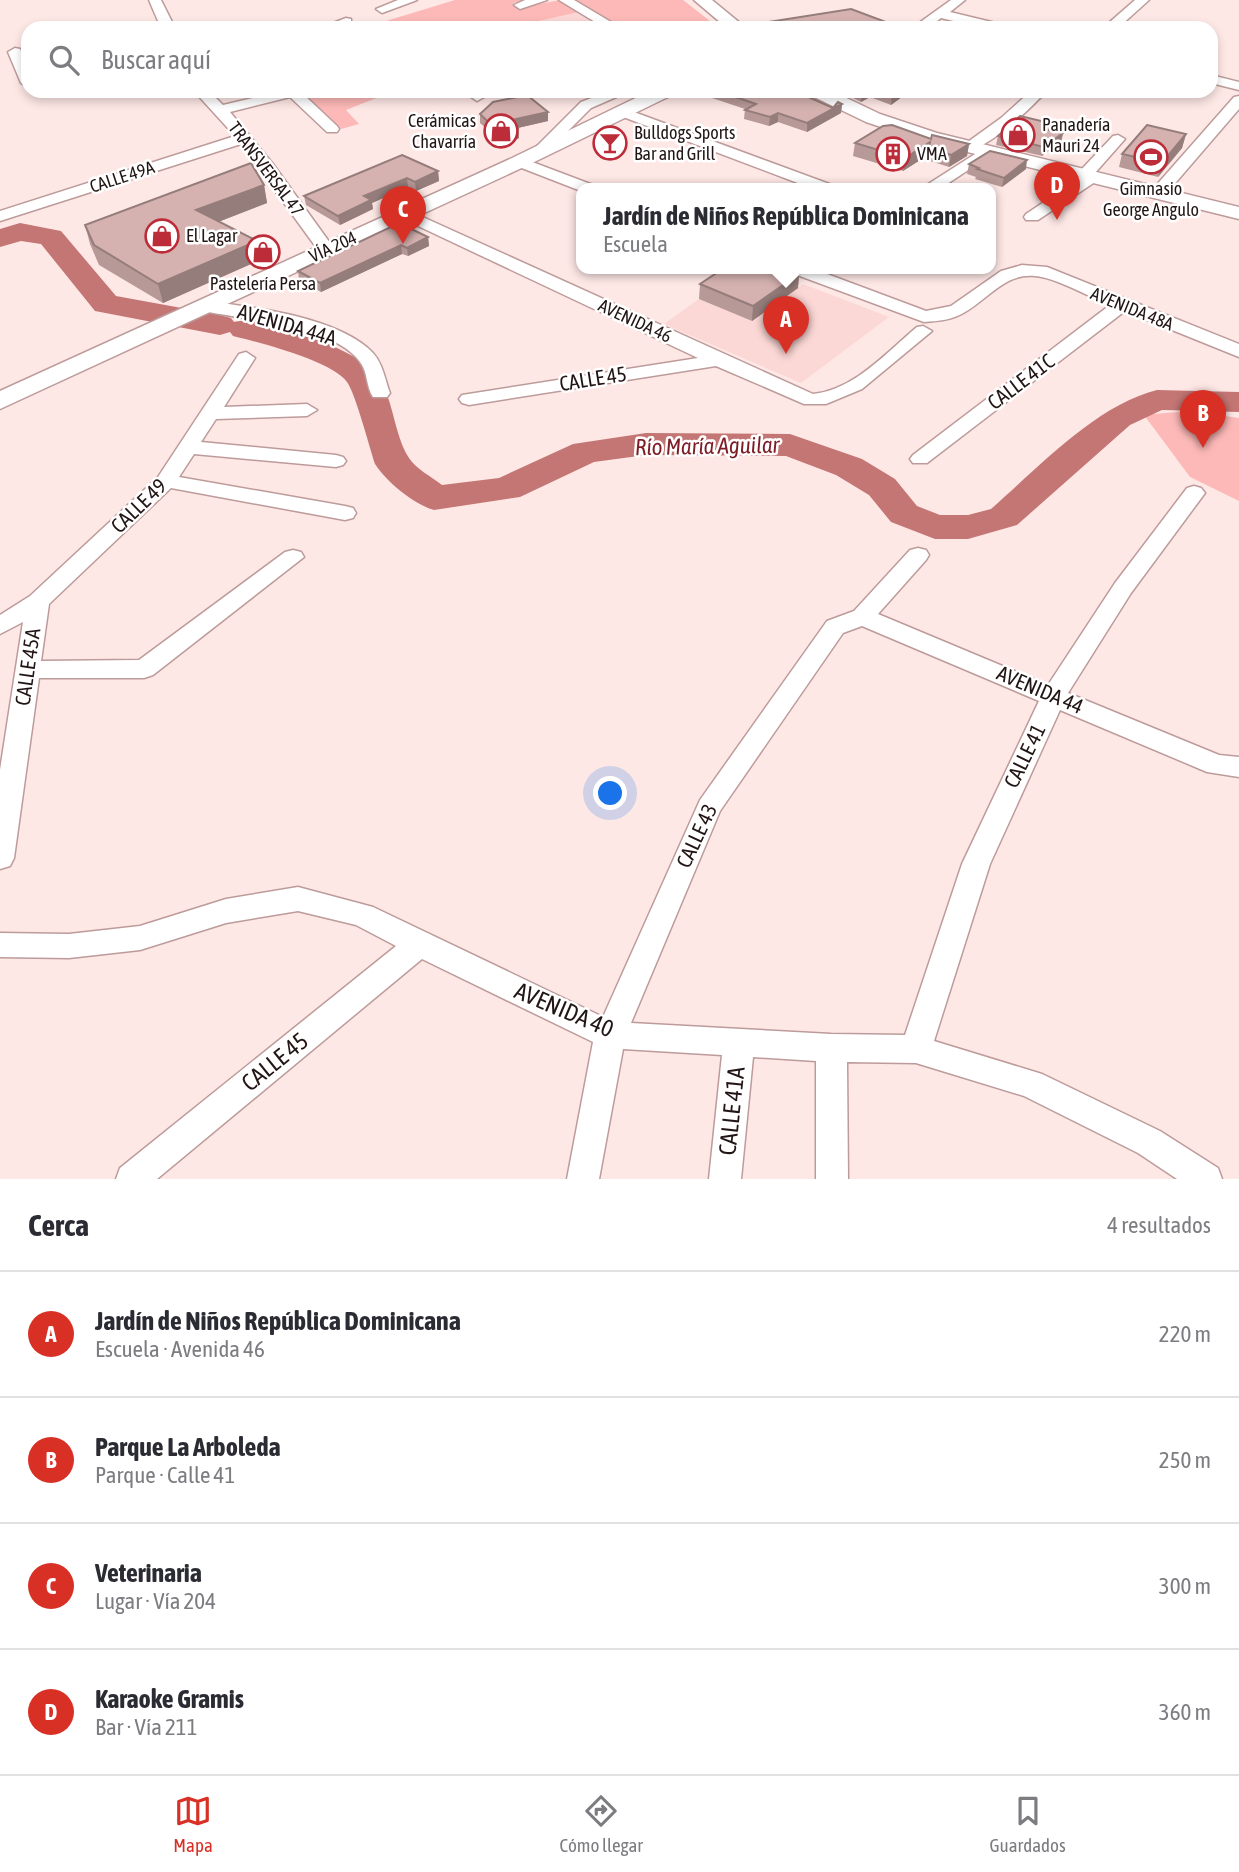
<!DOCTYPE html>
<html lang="es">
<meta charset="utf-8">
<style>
:root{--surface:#fff;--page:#f7f7f7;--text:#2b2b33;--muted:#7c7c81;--line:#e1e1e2;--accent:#d93025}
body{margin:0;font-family:"Asap Condensed",sans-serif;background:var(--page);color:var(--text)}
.you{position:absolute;left:611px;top:794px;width:24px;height:24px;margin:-18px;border:5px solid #fff;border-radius:50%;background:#1a73e8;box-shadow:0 0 0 10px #1a73e833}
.badge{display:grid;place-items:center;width:46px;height:46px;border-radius:50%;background:var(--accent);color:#fff;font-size:23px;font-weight:700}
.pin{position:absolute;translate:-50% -58px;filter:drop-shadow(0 2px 4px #0008)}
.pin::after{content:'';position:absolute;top:37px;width:24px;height:21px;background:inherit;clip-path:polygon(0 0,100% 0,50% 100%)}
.popup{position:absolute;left:576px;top:183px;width:420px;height:91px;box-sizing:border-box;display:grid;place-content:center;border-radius:14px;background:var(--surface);filter:drop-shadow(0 2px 5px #0005);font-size:23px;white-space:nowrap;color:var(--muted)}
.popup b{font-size:26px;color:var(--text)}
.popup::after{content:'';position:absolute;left:50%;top:100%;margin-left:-14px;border:14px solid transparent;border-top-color:var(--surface)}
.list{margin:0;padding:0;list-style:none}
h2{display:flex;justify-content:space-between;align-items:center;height:91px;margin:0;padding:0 28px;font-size:30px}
h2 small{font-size:23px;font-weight:400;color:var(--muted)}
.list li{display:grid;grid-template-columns:46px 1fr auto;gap:21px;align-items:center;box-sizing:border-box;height:126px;padding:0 28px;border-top:2px solid var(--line)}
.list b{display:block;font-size:26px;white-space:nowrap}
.list p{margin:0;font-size:23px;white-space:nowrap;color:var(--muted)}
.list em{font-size:23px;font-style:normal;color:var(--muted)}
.icon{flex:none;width:38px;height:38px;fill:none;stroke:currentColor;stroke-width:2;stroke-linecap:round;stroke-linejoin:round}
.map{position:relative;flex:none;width:1239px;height:1179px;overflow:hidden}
.search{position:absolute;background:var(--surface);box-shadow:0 4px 10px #0003;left:21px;right:21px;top:21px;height:77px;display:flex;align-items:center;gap:18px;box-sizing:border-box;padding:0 24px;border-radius:21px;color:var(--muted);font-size:26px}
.sheet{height:595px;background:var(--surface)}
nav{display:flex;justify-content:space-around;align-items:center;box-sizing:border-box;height:98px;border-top:2px solid var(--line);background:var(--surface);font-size:19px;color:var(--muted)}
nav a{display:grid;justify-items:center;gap:4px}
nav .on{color:var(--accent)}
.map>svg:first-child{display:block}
</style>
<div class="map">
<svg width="1239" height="1179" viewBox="0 0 1239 1179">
<rect width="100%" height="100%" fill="#fee8e6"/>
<g fill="#fbd7d5">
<polygon points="579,12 607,28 508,28"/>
<polygon points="803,284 889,317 801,383 664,324 699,299 752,321"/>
</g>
<g fill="#fdb9b7">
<polygon points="455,0 525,0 513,3 519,8 560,0 579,12 508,28 377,28 373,25"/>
<polygon points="571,0 683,0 719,28 620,28"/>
<polygon points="306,91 385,91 389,93 346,110 359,124 341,129 301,92"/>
<polygon points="1187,411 1239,418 1239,501 1190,477 1144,415"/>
</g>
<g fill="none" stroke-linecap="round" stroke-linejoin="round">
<path fill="#c47674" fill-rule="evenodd" d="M20,223l41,8 55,65 104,19 11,3 3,4c29,-7 124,28 142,52 18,23 17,59 33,84 7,11 23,19 33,27l57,-7 74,-34 73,-11 144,1 72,25 33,20 22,27 23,9h28l23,-6c47,-41 105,-104 166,-119l82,2v20l-77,-2 -32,15 -113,100 -49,14h-33l-44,-17 -22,-27 -33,-20 -50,-19 -140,-1 -52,7 -74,35 -86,13c-21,-6 -47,-28 -59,-46 -6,-18 -19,-69 -28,-82 -15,-21 -89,-40 -114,-46l-3,-4 -10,3 -125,-24 -54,-67 -20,-3 -21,6v-18z"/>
<defs>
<g id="minor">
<polygon points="149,0 161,0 175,28 161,28"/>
<polygon points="398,0 417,0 382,13 376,9"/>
<polygon points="525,0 547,0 520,9 514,5"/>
<polygon points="559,0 574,0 621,28 605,28"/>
<polygon points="951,0 965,0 950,12 1004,25 1006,28 983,28 941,18 928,28 912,28"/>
<polygon points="1135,0 1149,0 1118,28 1103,28"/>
<polygon points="346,18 351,19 351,25 340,28 320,28"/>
<polygon points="15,48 20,49 28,67 28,87 21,83 8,52"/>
<polygon points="1211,75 1239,82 1239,90 1211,83"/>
<polygon points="194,91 209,91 223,105 282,91 306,91 303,94 337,126 339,129 337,132 327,132 290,97 230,112 273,164 335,250 333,254 321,254 241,144 0,221 0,211 235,136"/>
<polygon points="462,91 478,91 484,97 477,101"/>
<polygon points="610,91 630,91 591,108 544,155 534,155 531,152 581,102"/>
<path d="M1031,91h15c-12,15 -64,63 -81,59l-3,-3 3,-3 36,-26z"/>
<polygon points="1239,96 1239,109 1165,195 1153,195 1151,192 1153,189 1234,97"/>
<polygon points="623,108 832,185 834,188 811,188 618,115 616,112"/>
<polygon points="1118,135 1125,139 1095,173 1100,177 1098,180 1038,220 1026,220 1024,217 1026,214 1080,178 1077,175 1079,172 1113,136"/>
<polygon points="986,147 991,149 994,152 991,155 941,188 922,188"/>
<polygon points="519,157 593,185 595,188 581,188 581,191 514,165 511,162"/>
<path d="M405,209l408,185c41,-4 74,-42 104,-67l6,-1 9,5 -70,58 -36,15h-22l-88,-38 -247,39 -7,-2 -3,-4 3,-4 236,-37 -299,-141 -2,-3 2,-3z"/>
<path d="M1022,265l25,2 192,77v13l-114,-46 -198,152h-14l-3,-4 3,-4 197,-150c-21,-8 -53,-27 -75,-29 -30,-3 -46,22 -70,36 -13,8 -26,9 -41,10l-135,-50 -2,-4h24l115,43 25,-5 50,-35z"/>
<path d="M205,301c48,6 134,16 168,52 10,11 12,27 17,40l-3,4h-14c-7,-10 -5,-25 -13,-35 -27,-38 -119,-42 -161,-52l-3,-4z"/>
<polygon points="246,352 255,358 224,407 307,404 317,410 307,416 216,419 201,442 336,455 343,457 346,461 343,465 336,467 194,454 179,477 345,506 353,508 356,513 353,518 345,520 171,488 49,604 41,661 139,660 285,552 293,550 301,552 304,557 153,675 144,678 39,678 14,858 10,866 0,869 0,770 23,622 0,634 0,615 30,596 158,477 239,354"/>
<path d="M1194,486l7,2 4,5 -74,100 -63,100 151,62 20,2v20l-32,-5 -147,-62 -70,154 -56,177 108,33 118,57 58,37 4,11h-45l-39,-26 -114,-57 -108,-33 -69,-1 1,117h-32v-118l-63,-4 -12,122h-32l13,-124 -99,-6 -24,130h-32l26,-137 -171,-83 -265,220h-41l4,-11 276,-222 -40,-21 -58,-14 -72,12 -86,27 -71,8 -69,-1v-24l69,1 71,-8 86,-27 72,-12 75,20 230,110 97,-217 127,-179 27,-10 56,-61 8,-2 8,2 3,5 -3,5 -48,54 170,71 67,-102 72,-95zM862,626l177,75 -77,163 -57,171 -74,-1 -200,-11 89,-212 123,-178z"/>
</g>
<g id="major">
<polygon points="694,0 712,0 746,28 727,28"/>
<polygon points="650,91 674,91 672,95 526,166 0,409 0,391 512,158"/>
<polygon points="808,91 832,91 880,114 937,133 1239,207 1239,219 923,141 866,122 810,95"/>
</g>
</defs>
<use href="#minor" stroke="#bd9b9a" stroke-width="3"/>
<use href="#major" stroke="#bd9b9a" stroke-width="3"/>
<use href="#minor" fill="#fff" fill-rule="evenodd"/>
<use href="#major" fill="#fff" fill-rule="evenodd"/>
</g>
<g fill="#b79997">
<polygon points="768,22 893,28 768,28"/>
<polygon points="703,91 795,91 833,108 842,104 841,113 807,132 778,122 769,126 744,119 745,109 703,95"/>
<polygon points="849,91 910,91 891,105 870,97 861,102 849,96"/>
<polygon points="480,114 548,121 518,128 519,138 505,146 480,123"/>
<polygon points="1052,130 1063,133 1061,142 1042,156 996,145 998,136"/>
<polygon points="1186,134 1182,148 1158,177 1119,167 1122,154"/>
<polygon points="855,143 969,144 967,156 949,167 927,160 928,155 903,171 853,156"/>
<polygon points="969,164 1026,169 1002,187 975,179 976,177 967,174"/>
<polygon points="438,171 439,181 416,191 408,187 372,203 373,209 340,225 306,205 304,196"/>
<polygon points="264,185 267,203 218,222 260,260 163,303 99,265 90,244 85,225"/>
<polygon points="428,237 429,246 408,256 402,254 321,292 299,280 298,271"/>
<polygon points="799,274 798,288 752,321 699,299 700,284"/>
</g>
<g fill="#957d7b">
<polygon points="862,91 870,91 870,97 861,102"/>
<polygon points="895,91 910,91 891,105 892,93"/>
<polygon points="842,104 841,113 807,132 807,123"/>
<polygon points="548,112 548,121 513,129 512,120"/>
<polygon points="778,113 778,122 769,126 770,117"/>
<polygon points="518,129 519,138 505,146 504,137"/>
<polygon points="1063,133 1061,142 1042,156 1044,147"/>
<polygon points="1186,134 1182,148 1158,177 1162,163"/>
<polygon points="930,142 928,155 903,171 905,158"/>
<polygon points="969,144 967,156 949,167 951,155"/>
<polygon points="1027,160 1026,169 1002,187 1004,178"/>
<polygon points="438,171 439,181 416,191 415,182"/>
<polygon points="407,178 408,187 372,203 373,209 340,225 338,216 364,196"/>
<polygon points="264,185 267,203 200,229 196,210"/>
<polygon points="428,237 429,246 408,256 407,248"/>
<polygon points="257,241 260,260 163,303 158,284"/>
<polygon points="401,245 402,254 321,292 320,283"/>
<polygon points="799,274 798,288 752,321 753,306"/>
</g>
<g fill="#d5b2b0" stroke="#957d7b" stroke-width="2">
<polygon points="851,9 894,25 883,28 777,28 768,22"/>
<polygon points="718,91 795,91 833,108 838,102 842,104 807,123 778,113 770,117 745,110 756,104"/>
<polygon points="527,95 548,112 512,120 518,129 504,137 480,114 493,102"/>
<polygon points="1020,116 1054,124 1049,130 1063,133 1044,147 998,136"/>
<polygon points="892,125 931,139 932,135 969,144 951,155 929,147 930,142 905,158 855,143 883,126"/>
<polygon points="1147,125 1186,134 1162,163 1122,154"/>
<polygon points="990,151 1027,160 1004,178 977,169 979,168 969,164"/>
<polygon points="402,155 438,171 415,182 407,178 364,196 371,200 338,216 304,196"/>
<polygon points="251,163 264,185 196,210 257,241 158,284 94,245 85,225"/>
<polygon points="399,223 428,237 407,248 401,245 320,283 298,271"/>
<polygon points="724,268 785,268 799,274 753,306 700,284"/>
</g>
<defs>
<symbol id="shop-ring" viewBox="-11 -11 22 22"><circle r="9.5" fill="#fff" stroke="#bc2c39" stroke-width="1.5"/><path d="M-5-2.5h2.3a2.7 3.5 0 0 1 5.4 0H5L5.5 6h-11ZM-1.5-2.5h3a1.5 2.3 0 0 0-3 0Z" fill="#bc2c39"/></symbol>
<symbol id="bar-ring" viewBox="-11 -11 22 22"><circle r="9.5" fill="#fff" stroke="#bc2c39" stroke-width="1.5"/><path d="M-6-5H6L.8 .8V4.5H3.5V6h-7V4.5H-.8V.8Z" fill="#bc2c39"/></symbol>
<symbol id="building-ring" viewBox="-11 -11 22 22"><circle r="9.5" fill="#fff" stroke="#bc2c39" stroke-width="1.5"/><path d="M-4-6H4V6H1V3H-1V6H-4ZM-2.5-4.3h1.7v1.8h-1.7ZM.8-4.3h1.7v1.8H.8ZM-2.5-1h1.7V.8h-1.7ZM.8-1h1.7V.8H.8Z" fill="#bc2c39"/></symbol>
<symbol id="stadium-ring" viewBox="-11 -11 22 22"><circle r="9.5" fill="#fff" stroke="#bc2c39" stroke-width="1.5"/><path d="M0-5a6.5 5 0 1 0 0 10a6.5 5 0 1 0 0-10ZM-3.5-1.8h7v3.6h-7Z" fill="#bc2c39"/></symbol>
</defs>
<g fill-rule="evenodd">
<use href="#shop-ring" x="482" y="112" width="38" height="38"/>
<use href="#shop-ring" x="999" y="116" width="38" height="38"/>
<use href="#bar-ring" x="591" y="124" width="38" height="38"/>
<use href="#building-ring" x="874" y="135" width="38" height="38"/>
<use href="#stadium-ring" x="1132" y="138" width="38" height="38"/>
<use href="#shop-ring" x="143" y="217" width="38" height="38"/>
<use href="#shop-ring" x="244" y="233" width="38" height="38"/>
</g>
<g text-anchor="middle" stroke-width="5" stroke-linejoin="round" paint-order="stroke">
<g font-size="18" fill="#221515" stroke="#fff" text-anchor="start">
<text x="476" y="127" text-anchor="end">Cerámicas<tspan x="476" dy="21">Chavarría</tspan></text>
<text x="1042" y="131">Panadería<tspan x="1042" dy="21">Mauri 24</tspan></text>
<text x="634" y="139">Bulldogs Sports<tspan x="634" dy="21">Bar and Grill</tspan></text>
<text x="917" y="160">VMA</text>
<text x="1151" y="195" text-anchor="middle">Gimnasio<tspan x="1151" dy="21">George Angulo</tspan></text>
<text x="186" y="242">El Lagar</text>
<text x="263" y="290" text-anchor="middle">Pastelería Persa</text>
</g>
<g font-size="18" fill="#221515" stroke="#fff">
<text transform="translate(266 169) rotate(53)" y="6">TRANSVERSAL 47</text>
<text transform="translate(122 177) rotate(-18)" y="6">CALLE 49A</text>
<text transform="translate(333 247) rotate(-25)" y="6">VÍA 204</text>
<text transform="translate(1132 309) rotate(22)" y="6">AVENIDA 48A</text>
<text transform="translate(635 321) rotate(25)" y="6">AVENIDA 46</text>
</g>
<g font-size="21" fill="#221515" stroke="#fff">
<text transform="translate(287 325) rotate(16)" y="7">AVENIDA 44A</text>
<text transform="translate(593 379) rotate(-9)" y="7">CALLE 45</text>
<text transform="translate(1021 382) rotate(-37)" y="7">CALLE 41C</text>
<text transform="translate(139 506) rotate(-44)" y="7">CALLE 49</text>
<text transform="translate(28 667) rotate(-82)" y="7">CALLE 45A</text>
<text transform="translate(1040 690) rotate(23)" y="7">AVENIDA 44</text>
<text transform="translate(1025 756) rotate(-64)" y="7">CALLE 41</text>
<text transform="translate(697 836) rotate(-65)" y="7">CALLE 43</text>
</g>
<g font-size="23" font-style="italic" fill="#7d1e26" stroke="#fff">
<text transform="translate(707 446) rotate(-1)" y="8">Río María Aguilar</text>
</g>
<g font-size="24" fill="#221515" stroke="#fff">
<text transform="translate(564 1010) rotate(23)" y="8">AVENIDA 40</text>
<text transform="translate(275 1062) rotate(-39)" y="8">CALLE 45</text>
<text transform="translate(732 1111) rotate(-84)" y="8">CALLE 41A</text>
</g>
</g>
</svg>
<div class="you"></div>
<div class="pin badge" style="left:786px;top:354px">A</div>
<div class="popup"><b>Jardín de Niños República Dominicana</b>Escuela</div>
<div class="pin badge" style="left:1203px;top:448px">B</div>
<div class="pin badge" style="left:403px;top:244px">C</div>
<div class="pin badge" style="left:1057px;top:220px">D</div>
<div class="search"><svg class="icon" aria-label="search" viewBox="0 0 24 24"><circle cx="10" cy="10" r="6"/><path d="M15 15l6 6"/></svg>Buscar aquí</div>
</div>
<section class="sheet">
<h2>Cerca<small>4 resultados</small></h2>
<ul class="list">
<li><span class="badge">A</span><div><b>Jardín de Niños República Dominicana</b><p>Escuela · Avenida 46</p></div><em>220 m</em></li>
<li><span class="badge">B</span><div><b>Parque La Arboleda</b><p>Parque · Calle 41</p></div><em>250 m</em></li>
<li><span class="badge">C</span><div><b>Veterinaria</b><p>Lugar · Vía 204</p></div><em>300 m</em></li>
<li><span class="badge">D</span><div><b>Karaoke Gramis</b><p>Bar · Vía 211</p></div><em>360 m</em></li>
</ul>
</section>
<nav>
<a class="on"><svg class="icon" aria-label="map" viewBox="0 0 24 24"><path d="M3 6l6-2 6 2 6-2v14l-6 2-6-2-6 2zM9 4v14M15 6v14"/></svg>Mapa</a>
<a><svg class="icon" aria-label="directions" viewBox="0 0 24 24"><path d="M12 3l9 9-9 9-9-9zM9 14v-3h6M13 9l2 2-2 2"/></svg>Cómo llegar</a>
<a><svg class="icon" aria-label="saved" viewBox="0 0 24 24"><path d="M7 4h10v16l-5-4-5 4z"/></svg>Guardados</a>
</nav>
